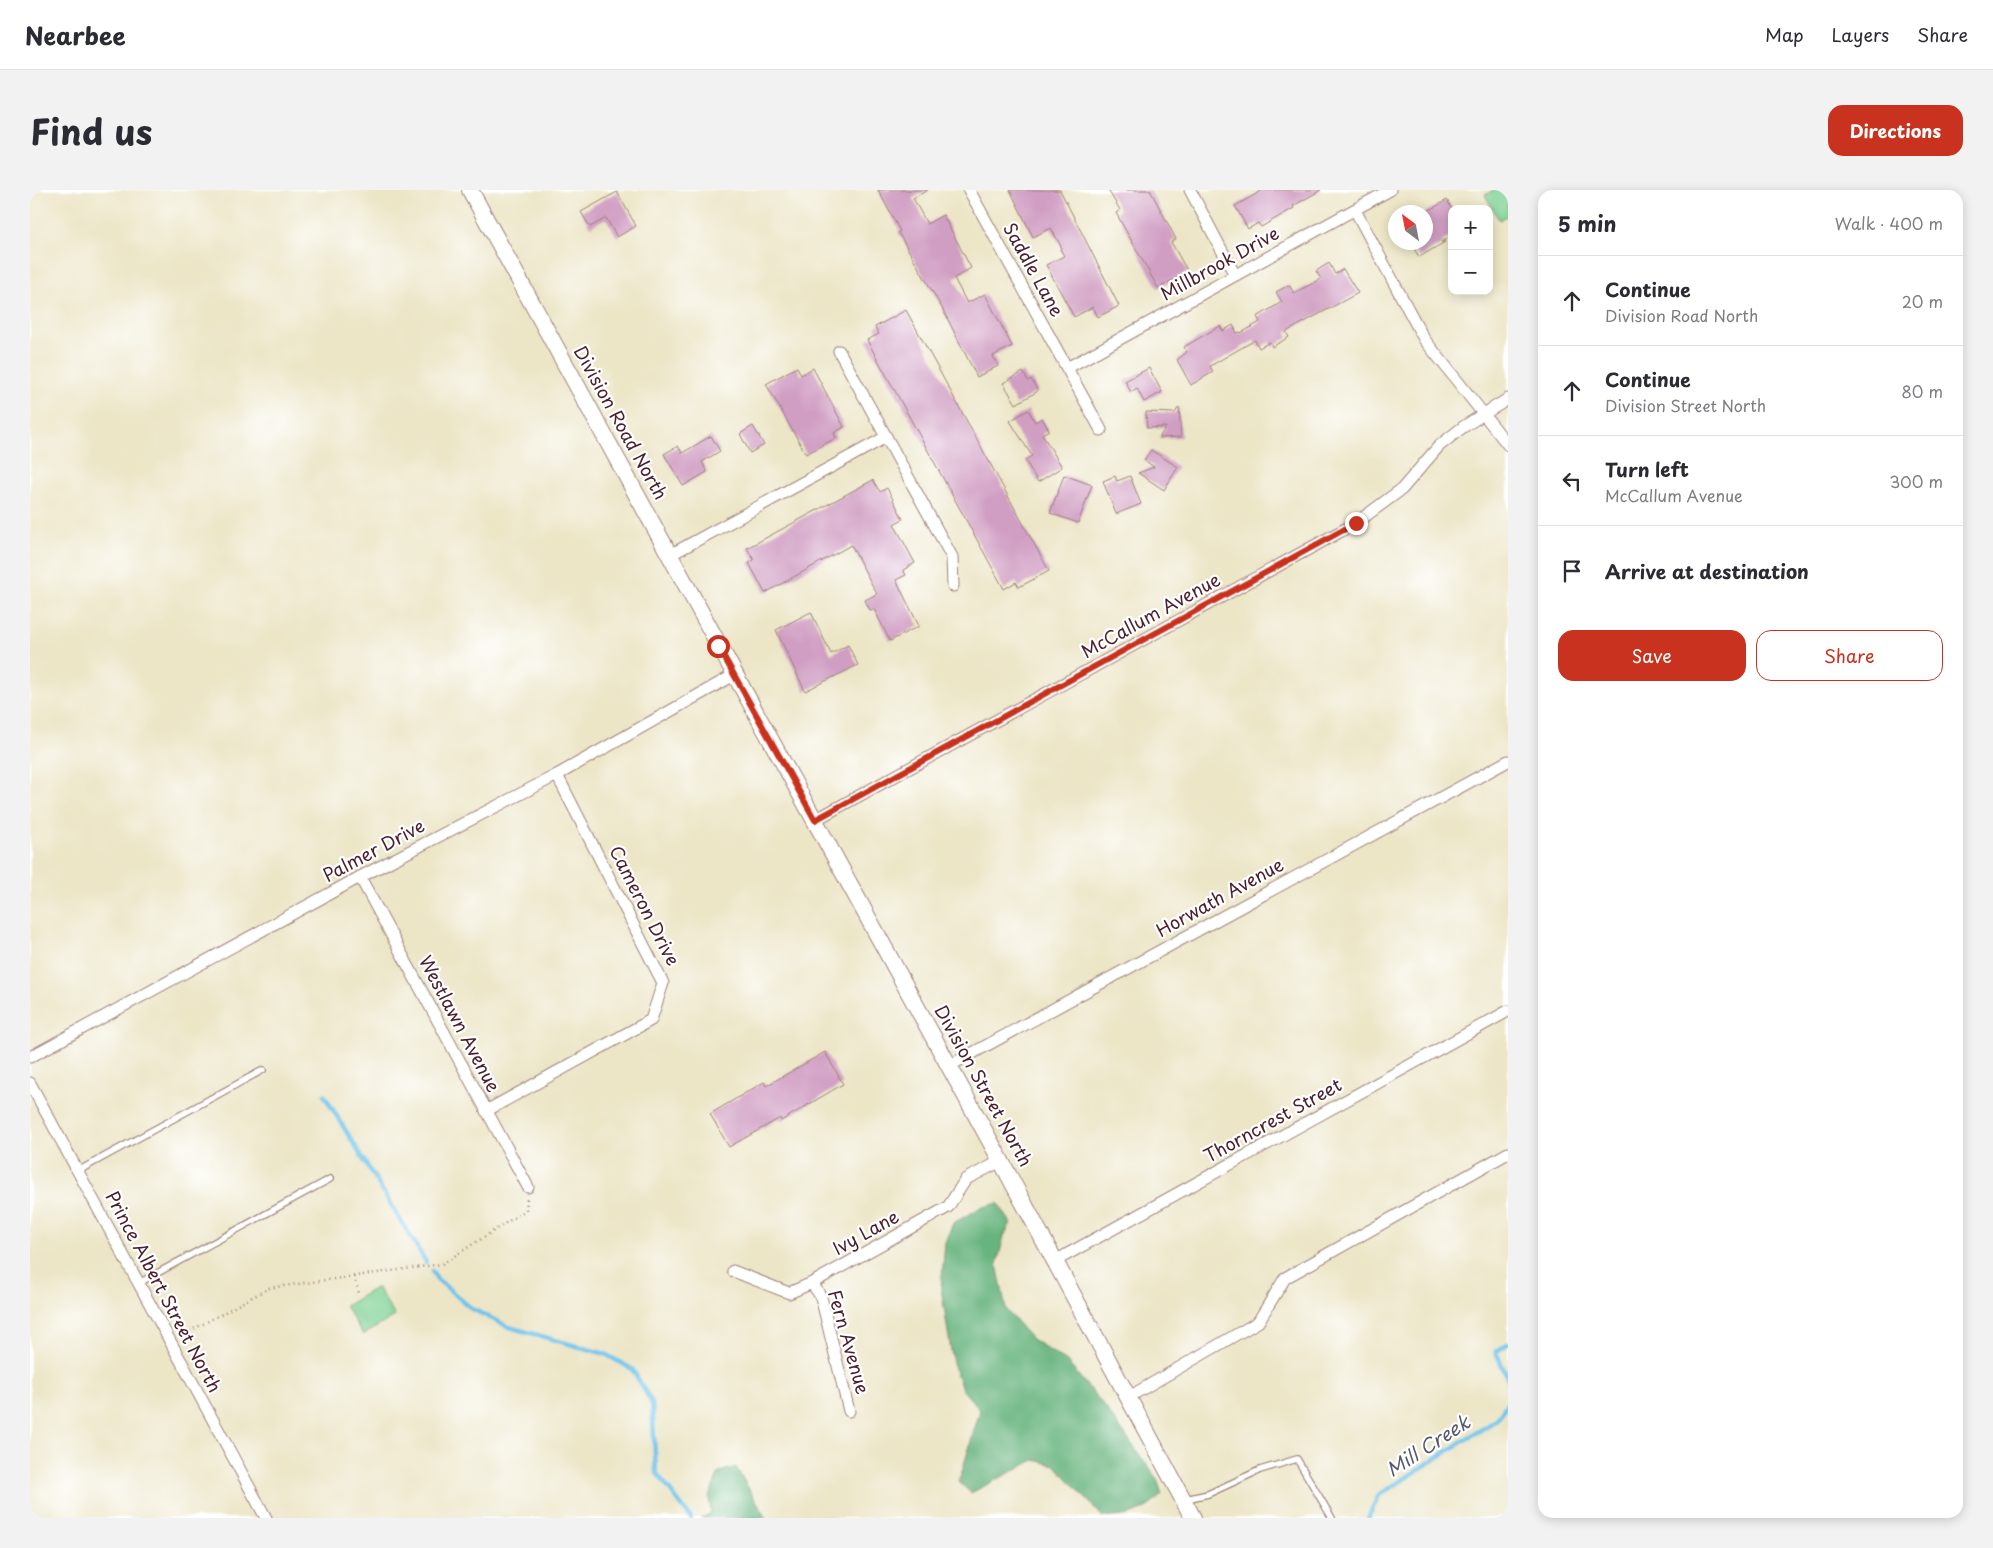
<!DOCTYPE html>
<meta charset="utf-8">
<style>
:root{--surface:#fff;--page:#f2f2f3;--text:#2b2b33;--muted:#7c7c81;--line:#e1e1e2;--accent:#c8321e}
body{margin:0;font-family:"Playpen Sans",sans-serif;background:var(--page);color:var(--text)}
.controls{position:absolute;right:15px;top:15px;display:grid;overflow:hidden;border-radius:10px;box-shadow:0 2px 12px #0003}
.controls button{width:45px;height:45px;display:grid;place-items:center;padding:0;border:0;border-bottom:1px solid var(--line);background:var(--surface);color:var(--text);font:25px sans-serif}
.compass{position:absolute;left:1358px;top:15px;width:45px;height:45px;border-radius:50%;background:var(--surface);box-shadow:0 2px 12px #0003;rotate:328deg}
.stop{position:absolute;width:15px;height:15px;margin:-11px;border:4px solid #c8321e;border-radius:50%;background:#fff}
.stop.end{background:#c8321e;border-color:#fff;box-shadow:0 1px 5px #0008}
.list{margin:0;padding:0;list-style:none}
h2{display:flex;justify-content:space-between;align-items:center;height:65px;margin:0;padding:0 20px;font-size:21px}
h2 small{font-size:16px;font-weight:400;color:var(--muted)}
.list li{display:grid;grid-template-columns:32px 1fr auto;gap:15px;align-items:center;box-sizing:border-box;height:90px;padding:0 20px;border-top:1px solid var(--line)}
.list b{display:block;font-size:19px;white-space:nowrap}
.list p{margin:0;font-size:16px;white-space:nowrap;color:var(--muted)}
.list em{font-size:16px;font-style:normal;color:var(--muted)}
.actions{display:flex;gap:10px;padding:15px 20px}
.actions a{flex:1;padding:11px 0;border:1px solid var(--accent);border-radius:15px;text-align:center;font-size:18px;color:var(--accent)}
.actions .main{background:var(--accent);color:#fff}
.icon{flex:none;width:28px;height:28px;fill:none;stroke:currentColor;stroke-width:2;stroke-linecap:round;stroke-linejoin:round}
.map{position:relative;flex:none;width:1478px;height:1328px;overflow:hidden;border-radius:15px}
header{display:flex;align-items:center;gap:30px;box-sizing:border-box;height:70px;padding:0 25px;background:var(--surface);border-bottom:1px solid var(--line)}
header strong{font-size:24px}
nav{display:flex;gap:28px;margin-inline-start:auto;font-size:18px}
.intro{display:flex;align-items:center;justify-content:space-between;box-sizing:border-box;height:120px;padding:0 30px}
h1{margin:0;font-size:35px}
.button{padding:12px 22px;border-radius:15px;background:var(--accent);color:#fff;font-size:18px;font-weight:700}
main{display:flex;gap:30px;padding:0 30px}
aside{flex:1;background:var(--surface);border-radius:15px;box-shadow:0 2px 12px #0003}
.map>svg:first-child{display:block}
</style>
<header>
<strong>Nearbee</strong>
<nav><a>Map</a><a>Layers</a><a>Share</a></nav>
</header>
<div class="intro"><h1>Find us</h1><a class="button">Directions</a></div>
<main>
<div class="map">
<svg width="1478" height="1328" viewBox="0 0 1478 1328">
<rect width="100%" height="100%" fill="#fff"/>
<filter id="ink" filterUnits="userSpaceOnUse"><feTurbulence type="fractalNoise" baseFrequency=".02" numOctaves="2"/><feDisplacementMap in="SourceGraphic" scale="10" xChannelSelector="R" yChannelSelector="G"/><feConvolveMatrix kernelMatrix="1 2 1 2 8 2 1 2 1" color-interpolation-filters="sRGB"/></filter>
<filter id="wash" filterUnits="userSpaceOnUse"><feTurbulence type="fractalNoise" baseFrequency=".0096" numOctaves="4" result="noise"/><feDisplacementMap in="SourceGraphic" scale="20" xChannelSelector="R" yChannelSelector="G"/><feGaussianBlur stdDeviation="1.12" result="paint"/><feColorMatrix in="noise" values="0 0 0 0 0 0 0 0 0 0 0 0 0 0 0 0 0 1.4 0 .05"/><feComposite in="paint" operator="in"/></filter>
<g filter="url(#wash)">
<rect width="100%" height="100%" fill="#ece5c6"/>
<g fill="#80d294" stroke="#657860">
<polygon points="1463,0 1478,0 1478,25 1469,30 1455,5"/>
<polygon points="347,1097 365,1126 333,1145 315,1116"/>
</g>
<g fill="#68b47e" stroke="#596a54">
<path d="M968,1013l13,20 -7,13 -7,28 9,46 26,29 35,23 38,45 52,72 5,15c-15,18 -36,24 -59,23l-48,-52 -21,-5 -63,33 -12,-11 21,-72 -18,-21 -9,-25 -12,-76 4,-46 8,-19 27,-15z"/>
<polygon points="706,1277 736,1328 672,1328 681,1323 679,1307 689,1282"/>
</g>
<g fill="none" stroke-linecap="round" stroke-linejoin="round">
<g stroke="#6ec3eb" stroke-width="4.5">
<polyline points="294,905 396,1072"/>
<polyline points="402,1081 407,1089 442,1119 479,1137 575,1164 602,1179 622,1213 626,1282 661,1328"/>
<polyline points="1478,1153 1466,1162 1478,1189"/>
<polyline points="1338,1328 1349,1305 1466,1230 1478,1212"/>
</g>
</g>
<g id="blocks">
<g fill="#d09ec3">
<polygon points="848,0 898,0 883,8 897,34 913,25 941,78 924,88 937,113 955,104 982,156 963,166 968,176 947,187 912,118 868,42 870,41"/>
<polygon points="980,0 1030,0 1089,116 1068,127 1063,117 1044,127 1016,75 1034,66 1030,59 1032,58 1021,38 1003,47"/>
<polygon points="1078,0 1120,0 1146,49 1141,52 1158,82 1128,98 1086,23 1090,20"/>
<polygon points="1233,0 1291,0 1263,16 1264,18 1231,37 1228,33 1218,39 1205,16"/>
<polygon points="587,2 606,36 587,47 576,28 560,37 551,22"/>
<polygon points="1417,10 1422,19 1422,46 1411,52 1415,52 1389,67 1380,52 1396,52 1396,22"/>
<polygon points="1299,73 1305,84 1313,79 1328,103 1256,142 1259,147 1242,157 1240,152 1229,158 1225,150 1180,176 1183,182 1161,195 1147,170 1157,162 1154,157 1190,136 1193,141 1203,135 1207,143 1210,142 1211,143 1230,132 1227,127 1252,112 1246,102 1259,95 1264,103 1291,89 1286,81"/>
<polygon points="876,120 1019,381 989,397 986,392 974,399 837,150 849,144 845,137"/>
<polygon points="767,177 771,185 783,178 814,237 804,243 806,248 776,264 736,194"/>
<polygon points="1119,178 1132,202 1114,212 1107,198 1101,202 1095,191"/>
<polygon points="993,182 998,191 1001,189 1008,201 986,214 973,193"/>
<polygon points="1149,217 1151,247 1129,248 1136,237 1117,238 1116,222 1145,223"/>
<polygon points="998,220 1005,232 1012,228 1019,240 1012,244 1032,277 1008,292 995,270 1002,266 980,231"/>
<polygon points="723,236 734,255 720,263 710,244"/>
<polygon points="681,246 690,261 672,272 677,282 653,296 634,264 648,256 652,263"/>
<polygon points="1121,260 1148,277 1134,300 1108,283 1124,277 1114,270"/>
<polygon points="1034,285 1062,295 1048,333 1020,323"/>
<polygon points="1085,286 1087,291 1100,286 1111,314 1086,324 1073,291"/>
<polygon points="843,290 850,302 857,298 873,329 864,334 885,373 873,380 876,385 866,390 889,436 860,451 844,419 840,420 835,410 847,404 821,355 735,403 719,373 724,370 717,358"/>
<polygon points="781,422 801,464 818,455 828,475 775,501 746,440"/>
<polygon points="795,862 813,894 751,931 750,928 699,957 680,924 734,892 736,896"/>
</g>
</g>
</g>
<g filter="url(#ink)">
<use href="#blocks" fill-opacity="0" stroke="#9b8278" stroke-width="1"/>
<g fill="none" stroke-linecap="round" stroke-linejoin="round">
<defs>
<g id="lane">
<polyline points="48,981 233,880"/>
<polyline points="109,1093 300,989"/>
<polyline points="1156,1309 1178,1304 1230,1280 1267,1269 1302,1328"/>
</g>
<g id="street">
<polyline points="939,0 1071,240"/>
<polyline points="1160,0 1205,85"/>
<polyline points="1325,20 1394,149 1478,255"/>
<polyline points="809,161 922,367 923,396"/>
<polyline points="1037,178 1360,0"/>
<polyline points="640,365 856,247"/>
<polyline points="785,630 1326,333 1372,299 1409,256 1433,237 1478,209"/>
<polyline points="330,687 498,997"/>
<polyline points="0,867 330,687 527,585 704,485"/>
<polyline points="919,876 1478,571"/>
<polyline points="0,893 236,1328"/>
<polyline points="456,921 621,830 633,793 527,585"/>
<polyline points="1025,1071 1478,821"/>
<polyline points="703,1081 759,1103 782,1093 918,1017 936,989 971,971"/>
<polyline points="782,1093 791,1107 819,1221"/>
<polyline points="1097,1208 1228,1132 1255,1088 1478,963"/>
</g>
<polyline id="secondary" points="440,0 971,971 1163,1328"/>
</defs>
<use href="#lane" stroke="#9b8278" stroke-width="8"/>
<use href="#street" stroke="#9b8278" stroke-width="13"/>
<use href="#secondary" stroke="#9b8278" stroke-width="18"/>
<g stroke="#9b8278" stroke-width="2.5" stroke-dasharray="1 4" stroke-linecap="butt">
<polyline points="324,1087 330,1106"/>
<polyline points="151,1146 239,1098 412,1074 496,1020 497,1009"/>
</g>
<use href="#lane" stroke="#fff" stroke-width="5.5"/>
<use href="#street" stroke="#fff" stroke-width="11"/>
<use href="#secondary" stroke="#fff" stroke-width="16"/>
</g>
</g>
<g fill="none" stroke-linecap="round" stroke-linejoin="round" filter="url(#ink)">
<polyline stroke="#c8321e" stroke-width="6" points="688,456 785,630 1326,333"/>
</g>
<g text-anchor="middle" stroke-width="4.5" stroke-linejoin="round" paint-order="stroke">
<g font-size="18" fill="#4a1f2b" stroke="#fff">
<text transform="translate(1190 74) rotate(-29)" y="6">Millbrook Drive</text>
<text transform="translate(1003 80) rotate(61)" y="6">Saddle Lane</text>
<text transform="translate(590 233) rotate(61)" y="6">Division Road North</text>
<text transform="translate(1121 426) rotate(-29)" y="6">McCallum Avenue</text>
<text transform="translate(344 661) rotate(-28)" y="6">Palmer Drive</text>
<text transform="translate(1190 708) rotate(-29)" y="6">Horwath Avenue</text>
<text transform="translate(614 716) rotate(63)" y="6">Cameron Drive</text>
<text transform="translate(429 834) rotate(62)" y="6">Westlawn Avenue</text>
<text transform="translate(953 896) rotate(61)" y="6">Division Street North</text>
<text transform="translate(1243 931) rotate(-29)" y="6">Thorncrest Street</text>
<text transform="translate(836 1043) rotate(-29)" y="6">Ivy Lane</text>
<text transform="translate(133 1102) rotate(62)" y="6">Prince Albert Street North</text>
<text transform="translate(818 1152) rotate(74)" y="6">Fern Avenue</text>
</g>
<g font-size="19" font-style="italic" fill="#57586e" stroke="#fff">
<text transform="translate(1398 1256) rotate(-33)" y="7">Mill Creek</text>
</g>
</g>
</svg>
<div class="controls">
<button>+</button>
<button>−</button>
</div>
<svg class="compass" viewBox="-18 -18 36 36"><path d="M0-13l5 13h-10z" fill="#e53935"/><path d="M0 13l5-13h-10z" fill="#7c7c81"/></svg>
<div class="stop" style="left:688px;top:456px"></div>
<div class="stop end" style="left:1326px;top:333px"></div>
</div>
<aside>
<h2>5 min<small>Walk · 400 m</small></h2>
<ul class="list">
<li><svg class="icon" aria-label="ahead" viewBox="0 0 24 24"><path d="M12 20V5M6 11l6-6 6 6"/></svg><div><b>Continue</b><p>Division Road North</p></div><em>20 m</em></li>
<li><svg class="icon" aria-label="ahead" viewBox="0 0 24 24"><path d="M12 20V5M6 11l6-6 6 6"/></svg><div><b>Continue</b><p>Division Street North</p></div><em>80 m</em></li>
<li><svg class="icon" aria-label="left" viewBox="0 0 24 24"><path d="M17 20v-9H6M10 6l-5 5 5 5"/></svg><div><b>Turn left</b><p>McCallum Avenue</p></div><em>300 m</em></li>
<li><svg class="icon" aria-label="arrive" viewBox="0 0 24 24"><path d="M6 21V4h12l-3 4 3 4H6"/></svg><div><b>Arrive at destination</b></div></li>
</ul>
<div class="actions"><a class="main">Save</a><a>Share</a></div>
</aside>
</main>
